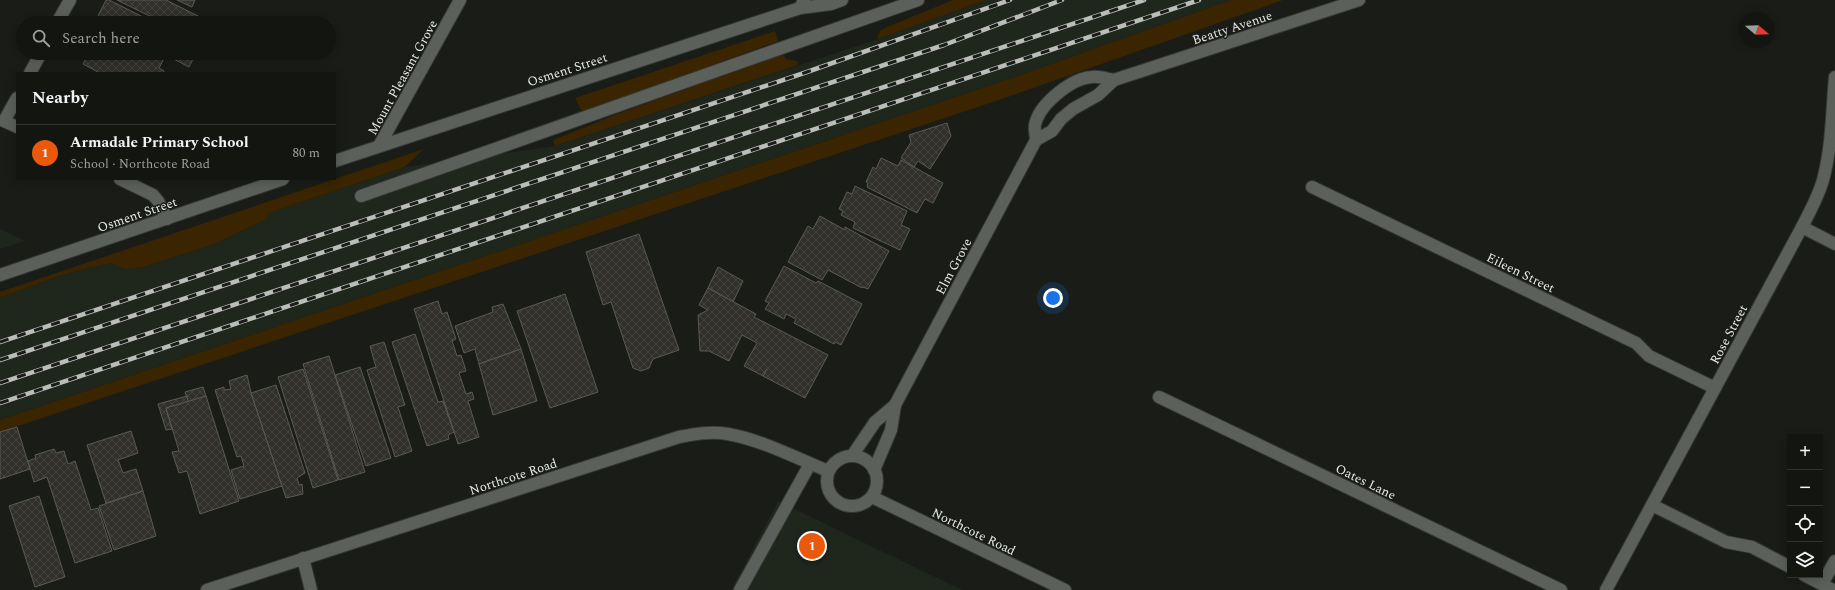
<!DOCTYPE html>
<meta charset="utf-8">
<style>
:root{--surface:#131511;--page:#1c1e1a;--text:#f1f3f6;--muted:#9d9f9f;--line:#323431;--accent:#ea580c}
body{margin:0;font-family:Spectral,serif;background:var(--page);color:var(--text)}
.controls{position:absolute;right:12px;bottom:12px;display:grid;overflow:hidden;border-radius:0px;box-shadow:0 2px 10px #0003}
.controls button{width:36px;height:36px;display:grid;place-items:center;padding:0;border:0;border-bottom:1px solid var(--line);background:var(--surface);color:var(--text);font:20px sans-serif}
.compass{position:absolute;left:1739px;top:12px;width:36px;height:36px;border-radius:50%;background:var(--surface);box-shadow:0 2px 10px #0003;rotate:109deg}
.you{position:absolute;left:1053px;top:298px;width:14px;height:14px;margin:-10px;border:3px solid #fff;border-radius:50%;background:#1a73e8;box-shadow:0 0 0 6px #1a73e833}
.badge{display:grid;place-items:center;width:26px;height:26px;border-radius:50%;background:var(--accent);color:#fff;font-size:13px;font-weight:700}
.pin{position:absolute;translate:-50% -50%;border:2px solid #fff;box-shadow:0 1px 4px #0006}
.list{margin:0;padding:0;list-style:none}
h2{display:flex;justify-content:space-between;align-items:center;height:52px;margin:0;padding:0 16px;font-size:17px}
h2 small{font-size:13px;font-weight:400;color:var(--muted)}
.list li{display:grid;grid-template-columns:26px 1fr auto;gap:12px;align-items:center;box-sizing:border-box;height:56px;padding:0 16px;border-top:1px solid var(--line)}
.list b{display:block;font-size:15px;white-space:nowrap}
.list p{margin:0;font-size:13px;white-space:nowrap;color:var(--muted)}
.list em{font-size:13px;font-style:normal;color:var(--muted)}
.icon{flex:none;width:22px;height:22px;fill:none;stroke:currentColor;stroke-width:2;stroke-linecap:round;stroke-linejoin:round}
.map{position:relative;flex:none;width:1835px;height:590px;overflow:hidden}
.search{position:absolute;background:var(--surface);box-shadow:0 2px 10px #0003;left:16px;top:16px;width:320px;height:44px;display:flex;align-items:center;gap:10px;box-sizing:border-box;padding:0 14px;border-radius:22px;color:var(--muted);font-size:15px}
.panel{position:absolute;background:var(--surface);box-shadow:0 2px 10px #0003;left:16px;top:72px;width:320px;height:108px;border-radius:0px}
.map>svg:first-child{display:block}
</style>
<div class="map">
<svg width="1835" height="590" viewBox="0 0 1835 590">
<defs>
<pattern id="building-cross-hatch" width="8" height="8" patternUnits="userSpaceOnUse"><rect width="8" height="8" fill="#302f2a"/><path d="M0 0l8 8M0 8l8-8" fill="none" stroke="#44433f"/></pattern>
</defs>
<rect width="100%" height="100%" fill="#191c17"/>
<g fill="#1f261c">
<polygon points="986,0 1231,0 1006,80 0,420 0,298 61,275 111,263 125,269 144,267 214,244 267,219 269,213 405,167 555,146 878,39"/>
<polygon points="0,229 25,241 0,249"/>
<polygon points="778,501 962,590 731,590"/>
</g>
<g fill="#3b2500">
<polygon points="953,0 986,0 878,39 878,35 880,31 887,27"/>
<polygon points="1231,0 1283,0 1005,98 0,432 0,420 1006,80"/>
<polygon points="775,31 778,41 586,111 581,110 575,98"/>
<polygon points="783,54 786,59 797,61 798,65 555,146 553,140 617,114"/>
<polygon points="424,149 405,167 269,213 267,219 214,244 144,267 125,269 111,263 61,275 0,298 0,292"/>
</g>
<g fill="url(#building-cross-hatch)" stroke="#5b5b55">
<polygon points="106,0 109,0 155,23 102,23 96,20"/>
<polygon points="117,0 166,0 208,21 208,23 164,23"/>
<polygon points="177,0 195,0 192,7"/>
<polygon points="89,53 158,53 165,57 159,68 164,71 163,73 100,73 83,64"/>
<polygon points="162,53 196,53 189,67"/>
<polygon points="947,123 951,136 930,169 918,161 914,167 901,158 911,142 909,135"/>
<polygon points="881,158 898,166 901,160 943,183 933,203 925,199 917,213 867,187 868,183 866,182 873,167 876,169"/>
<polygon points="855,186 907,211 901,225 910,229 900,250 853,228 855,222 841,215 843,211 839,209 847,192 852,194"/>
<polygon points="820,216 845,230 845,227 889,251 868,289 863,287 862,288 828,270 822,280 788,262 808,226 813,229"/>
<polygon points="639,234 679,350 653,359 649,368 641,371 633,368 611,302 603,305 586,252"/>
<polygon points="784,266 816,283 818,281 862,304 841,345 835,342 834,344 794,323 796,319 786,314 784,319 765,309 769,303 765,301"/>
<polygon points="718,267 743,281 733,302 708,288"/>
<polygon points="708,288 756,314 754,317 828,355 805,398 763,376 767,369 763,376 744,366 757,343 742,335 729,361 709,351 700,351 698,315 708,310 699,305"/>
<polygon points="565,294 598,392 550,408 517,311"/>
<polygon points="438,301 442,314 447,312 456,339 452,341 457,356 461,355 466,371 459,373 466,394 472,392 474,399 468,401 479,437 458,444 414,309"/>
<polygon points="503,304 521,349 479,364 475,349 464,353 455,326 493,312 492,307"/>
<polygon points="415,334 438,402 443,401 454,432 448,435 449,439 427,446 392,342"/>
<polygon points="384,342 405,405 398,407 412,451 395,457 367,370 376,367 370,346"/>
<polygon points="521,349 537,401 493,415 479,364"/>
<polygon points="329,356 365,472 339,480 303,364"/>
<polygon points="360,367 391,458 366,466 335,375"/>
<polygon points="303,369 338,480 313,488 278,377"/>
<polygon points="247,375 251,393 282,486 240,499 231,470 244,466 241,456 237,457 215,390 224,387 224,390 231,389 229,381"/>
<polygon points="276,385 305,473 297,478 299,485 302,484 303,494 286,498 251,393"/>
<polygon points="203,387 206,396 188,402 185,392"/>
<polygon points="187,396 188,402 166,408 172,429 166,430 158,404"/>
<polygon points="206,396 239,501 200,514 187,471 179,473 172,452 179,451 166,408"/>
<polygon points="17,427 30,469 0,479 0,432"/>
<polygon points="131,431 138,453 118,460 123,473 136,469 143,491 106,503 87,445"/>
<polygon points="54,449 56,453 64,451 68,464 75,461 91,510 98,508 112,551 75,563 47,477 34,482 28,461 36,458 35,455"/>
<polygon points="143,491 156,536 114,550 99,506"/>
<polygon points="39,496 65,577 35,587 9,506"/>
</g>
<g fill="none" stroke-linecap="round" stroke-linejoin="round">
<defs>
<g id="lane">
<polyline points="800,8 831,4 842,0"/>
<polyline points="4,121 17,127"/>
<polyline points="120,179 153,195 158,201 167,219"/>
<polyline points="361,196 918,0"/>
<polyline points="1159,397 1561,590"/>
<polyline points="1822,584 1835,561"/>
<polyline points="740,590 810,464"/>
</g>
<g id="street">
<polyline points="57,23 70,0"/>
<polyline points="30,73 41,53"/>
<polyline points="4,121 17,98"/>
<polyline points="1036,140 1052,131 1061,119 1073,109 1098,95 1114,80 1359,0"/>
<polyline points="379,146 460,0"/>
<polyline points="335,161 800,8 804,0"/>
<polyline points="1312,187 1636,343 1649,356 1715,388"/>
<polyline points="1802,227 1835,244"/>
<polyline points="0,275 283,179"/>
<circle cx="852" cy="481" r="25"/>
<polyline points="852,456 875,422 895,405"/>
<path d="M874,470l17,-40 4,-25 141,-265c0,-4 -2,-11 -1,-15 4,-21 37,-47 57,-48 7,-1 15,2 22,3"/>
<polyline points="872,497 1065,590"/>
<polyline points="1652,505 1726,542 1752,547 1790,567"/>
<polyline points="303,558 311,590"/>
<polyline points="1804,575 1833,590"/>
<path d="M207,590l472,-153c16,-3 32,-6 49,-3 34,6 68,24 100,37"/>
<path d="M1606,590l196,-363c8,-16 18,-33 22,-51 8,-32 8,-66 11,-99"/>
</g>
</defs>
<use href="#lane" stroke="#373836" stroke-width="14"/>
<use href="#street" stroke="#373836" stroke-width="14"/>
<use href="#lane" stroke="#5c605a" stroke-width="12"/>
<use href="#street" stroke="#5c605a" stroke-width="12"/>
<defs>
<g id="rail">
<polyline points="0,342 807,72 1010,0"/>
<polyline points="0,360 944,45 1062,0"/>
<polyline points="0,383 1144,0"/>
<polyline points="0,403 1199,0"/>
</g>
</defs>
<use href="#rail" stroke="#bbbdba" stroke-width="4.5"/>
<use href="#rail" stroke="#191c17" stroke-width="3" stroke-dasharray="9" stroke-linecap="butt"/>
</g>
<g text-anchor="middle" stroke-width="3" stroke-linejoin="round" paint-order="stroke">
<g font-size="13" fill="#e8eae7" stroke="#191c17">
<text transform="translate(1232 27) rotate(-18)" y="5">Beatty Avenue</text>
<text transform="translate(567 69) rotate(-18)" y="5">Osment Street</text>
<text transform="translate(402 77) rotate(-61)" y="5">Mount Pleasant Grove</text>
<text transform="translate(137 214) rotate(-19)" y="5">Osment Street</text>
<text transform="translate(953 266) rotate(-62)" y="5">Elm Grove</text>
<text transform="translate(1521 272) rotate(26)" y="5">Eileen Street</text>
<text transform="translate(1728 334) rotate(-62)" y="5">Rose Street</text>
<text transform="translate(513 476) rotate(-18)" y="5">Northcote Road</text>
<text transform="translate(1366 481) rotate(26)" y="5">Oates Lane</text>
<text transform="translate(974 531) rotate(26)" y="5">Northcote Road</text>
</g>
</g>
</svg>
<div class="controls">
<button>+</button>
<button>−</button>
<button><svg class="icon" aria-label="locate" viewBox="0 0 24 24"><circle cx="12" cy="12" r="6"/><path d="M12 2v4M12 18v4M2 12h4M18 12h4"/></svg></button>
<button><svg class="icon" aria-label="layers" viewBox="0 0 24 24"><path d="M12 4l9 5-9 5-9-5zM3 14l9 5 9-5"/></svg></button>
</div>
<svg class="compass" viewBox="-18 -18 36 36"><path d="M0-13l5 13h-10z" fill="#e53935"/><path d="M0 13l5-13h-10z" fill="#9d9f9f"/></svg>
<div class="you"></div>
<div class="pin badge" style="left:812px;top:546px">1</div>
<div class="search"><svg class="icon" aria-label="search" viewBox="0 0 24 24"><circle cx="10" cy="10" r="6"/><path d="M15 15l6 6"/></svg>Search here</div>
<section class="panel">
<h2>Nearby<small></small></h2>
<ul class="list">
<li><span class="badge">1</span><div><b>Armadale Primary School</b><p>School · Northcote Road</p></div><em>80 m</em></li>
</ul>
</section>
</div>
